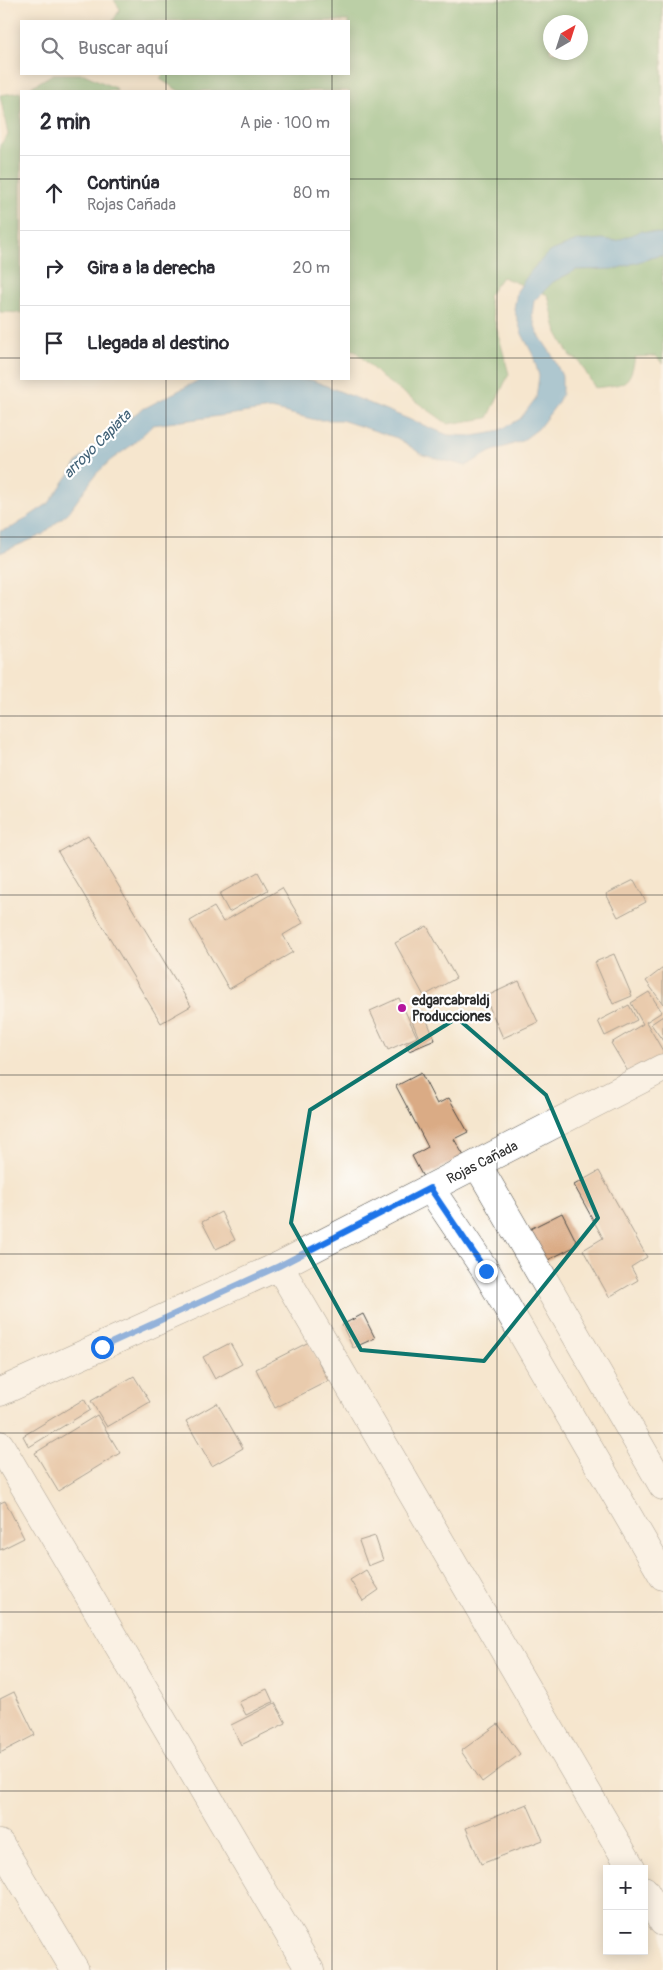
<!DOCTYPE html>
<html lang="es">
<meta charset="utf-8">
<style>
:root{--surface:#fff;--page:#f7f7f7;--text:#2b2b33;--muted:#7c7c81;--line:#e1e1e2}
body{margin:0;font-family:Pangolin,sans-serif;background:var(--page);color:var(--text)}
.controls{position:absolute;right:15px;bottom:15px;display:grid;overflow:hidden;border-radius:0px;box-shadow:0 2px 12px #0003}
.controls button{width:45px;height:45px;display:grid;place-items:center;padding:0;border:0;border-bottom:1px solid var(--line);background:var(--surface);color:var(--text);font:25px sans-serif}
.compass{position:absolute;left:543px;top:15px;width:45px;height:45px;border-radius:50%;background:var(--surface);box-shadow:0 2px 12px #0003;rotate:39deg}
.stop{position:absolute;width:15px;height:15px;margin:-11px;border:4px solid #1a73e8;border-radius:50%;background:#fff}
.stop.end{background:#1a73e8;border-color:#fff;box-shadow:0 1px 5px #0008}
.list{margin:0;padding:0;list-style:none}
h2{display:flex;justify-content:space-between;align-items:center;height:65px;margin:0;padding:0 20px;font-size:21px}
h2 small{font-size:16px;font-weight:400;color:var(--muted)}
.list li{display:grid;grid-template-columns:32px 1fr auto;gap:15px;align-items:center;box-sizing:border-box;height:75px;padding:0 20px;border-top:1px solid var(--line)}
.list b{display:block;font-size:19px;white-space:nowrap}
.list p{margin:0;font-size:16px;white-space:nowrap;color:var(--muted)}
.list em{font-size:16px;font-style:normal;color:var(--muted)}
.icon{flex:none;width:28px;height:28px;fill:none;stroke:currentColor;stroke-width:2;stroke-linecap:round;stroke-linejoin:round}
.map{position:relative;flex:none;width:663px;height:1970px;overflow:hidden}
.search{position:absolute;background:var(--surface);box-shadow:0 2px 12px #0003;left:20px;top:20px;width:330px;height:55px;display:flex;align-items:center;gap:12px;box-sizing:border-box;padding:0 18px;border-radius:0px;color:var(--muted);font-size:19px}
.panel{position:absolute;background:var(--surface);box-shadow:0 2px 12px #0003;left:20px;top:90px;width:330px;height:290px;border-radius:0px}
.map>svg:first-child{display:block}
</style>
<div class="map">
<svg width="663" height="1970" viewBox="0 0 663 1970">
<rect width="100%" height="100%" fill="#fff"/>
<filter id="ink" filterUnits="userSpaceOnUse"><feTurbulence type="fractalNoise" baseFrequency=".02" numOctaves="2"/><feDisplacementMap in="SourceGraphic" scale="10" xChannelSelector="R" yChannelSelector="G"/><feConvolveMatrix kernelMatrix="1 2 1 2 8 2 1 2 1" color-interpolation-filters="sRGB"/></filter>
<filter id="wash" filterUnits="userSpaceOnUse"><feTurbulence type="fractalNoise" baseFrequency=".0096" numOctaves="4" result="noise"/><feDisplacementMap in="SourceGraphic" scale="20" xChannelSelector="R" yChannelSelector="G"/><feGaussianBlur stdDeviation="1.12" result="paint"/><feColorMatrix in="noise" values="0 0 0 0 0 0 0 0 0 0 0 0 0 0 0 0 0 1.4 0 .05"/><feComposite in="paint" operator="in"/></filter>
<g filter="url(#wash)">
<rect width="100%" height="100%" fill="#f5e6ce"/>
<g fill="#73b374" stroke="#4f6f50" fill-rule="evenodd">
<path d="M114,0h548l1,364 -7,-8 -21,1c-5,30 -12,27 -40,31l-16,-27 -9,-5 -13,-23 -9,-38 -46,-18 -14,19 21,78 -21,44 -40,6 -67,-47 -25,-25 -7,-4v-257h-170l-19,-12 3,-5h186v-53h-236l7,-12zM550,22h30v30h-30z"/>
<polygon points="53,74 84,74 117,89 117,91 24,91"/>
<polygon points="21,92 21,313 0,312 0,145 8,135 0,95"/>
</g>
<polygon fill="#59a3d1" stroke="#42677e" points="641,231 663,234 663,256 658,256 615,269 576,270 553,282 534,301 532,315 537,332 552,355 562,376 562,394 557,404 538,429 522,441 490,452 466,466 423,455 397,438 341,420 316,420 271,409 153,425 132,445 111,460 96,474 69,512 42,535 0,553 0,531 13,527 49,503 79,460 117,428 139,411 199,380 208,379 312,380 448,435 473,436 496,432 520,419 536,398 539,376 533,355 522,334 514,309 517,291 531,271 549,252 577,241 602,239 616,241"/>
<g id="blocks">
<g fill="#daab85">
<polygon points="88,835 191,1006 161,1023 58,852"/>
<polygon points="258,872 268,890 229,912 219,894"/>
<polygon points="634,880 646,902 618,917 606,894"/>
<polygon points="282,888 303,923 283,935 293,952 229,989 190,921 214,907 223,922"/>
<polygon points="427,926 456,978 424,996 395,943"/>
<polygon points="614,954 632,996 613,1004 595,962"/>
<polygon points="663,968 663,1004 646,981"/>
<polygon points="519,981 538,1022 503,1038 485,997"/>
<polygon points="649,992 662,1012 646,1022 663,1051 663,1062 633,1080 611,1043 643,1024 631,1003"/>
<polygon points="399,998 417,1037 388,1050 370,1011"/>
<polygon points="629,1005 637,1020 605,1036 598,1021"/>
<polygon points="423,1011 435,1040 409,1051 406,1044 419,1038 410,1016"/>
<polygon points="663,1016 663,1041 651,1024"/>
<polygon points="421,1073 437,1104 449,1098 468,1132 454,1139 464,1156 423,1177 412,1156 428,1147 396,1086"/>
<polygon points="599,1171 647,1257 631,1267 638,1280 609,1297 583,1250 603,1238 574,1185"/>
<polygon points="221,1212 235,1240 216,1249 202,1222"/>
<polygon points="562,1213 578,1245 542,1263 526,1231"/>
<polygon points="363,1314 375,1338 353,1348 342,1325"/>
<polygon points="309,1342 328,1381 275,1408 256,1369"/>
<polygon points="230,1343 242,1364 215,1379 203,1357"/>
<polygon points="134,1376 150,1402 107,1427 91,1401"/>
<polygon points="84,1399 90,1410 29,1447 23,1436"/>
<polygon points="217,1403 243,1448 212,1466 186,1421"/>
<polygon points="97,1415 120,1453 58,1491 35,1453"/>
<polygon points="5,1501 24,1538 0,1550 0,1503"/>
<polygon points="375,1536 383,1560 368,1566 359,1541"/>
<polygon points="366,1570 379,1590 363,1601 350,1580"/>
<polygon points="267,1689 273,1702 246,1715 239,1702"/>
<polygon points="14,1692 35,1735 0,1753 0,1699"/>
<polygon points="275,1703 286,1723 241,1745 231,1725"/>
<polygon points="498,1724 520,1754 482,1782 461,1751"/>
<polygon points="527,1804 543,1840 481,1864 466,1828"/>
</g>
</g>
</g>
<g filter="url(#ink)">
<use href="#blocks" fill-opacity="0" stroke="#494743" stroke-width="1"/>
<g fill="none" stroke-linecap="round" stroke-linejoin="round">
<defs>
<g id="minor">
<polyline points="477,1164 663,1486"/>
<polyline points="430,1188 486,1271 663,1576"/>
<polyline points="279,1266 632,1869"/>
<polyline points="0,1445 310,1970"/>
<polyline points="0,1844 75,1970"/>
<polyline points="644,1890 663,1922"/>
</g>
<polyline id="major" points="0,1392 279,1266 663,1068"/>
</defs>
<use href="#minor" stroke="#494743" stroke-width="29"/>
<use href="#major" stroke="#494743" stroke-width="29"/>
<use href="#minor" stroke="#fff" stroke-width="28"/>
<use href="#major" stroke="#fff" stroke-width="28"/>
</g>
</g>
<g fill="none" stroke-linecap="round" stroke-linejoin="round" filter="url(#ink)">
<polyline stroke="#1a73e8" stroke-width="6" points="102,1347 279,1266 430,1188 486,1271"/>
</g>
<path d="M0 0H663V1970H0ZM457,1018l89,77 52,123 -114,143 -123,-11 -70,-127 19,-113z" fill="#f5e6ce" fill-opacity=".55" fill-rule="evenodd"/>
<path fill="none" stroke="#0f766e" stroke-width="4" stroke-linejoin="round" d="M457,1018l89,77 52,123 -114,143 -123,-11 -70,-127 19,-113z"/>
<path fill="none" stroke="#2b2b2b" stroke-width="1" stroke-opacity="0.55" d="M166,0v21M332,0v21M497,0v1970M166,74v17M332,74v17M0,179h21M349,179h314M0,358h21M349,358h314M166,379v1591M332,379v1591M0,537h663M0,716h663M0,895h663M0,1075h663M0,1254h663M0,1433h663M0,1612h663M0,1791h663"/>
<circle fill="#b5179e" stroke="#fff" stroke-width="2" cx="402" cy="1008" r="5"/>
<g text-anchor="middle" stroke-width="4.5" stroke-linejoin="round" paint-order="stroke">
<g font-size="14" font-weight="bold" fill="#2b2b2b" stroke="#fff" text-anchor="start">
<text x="412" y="1005">edgarcabraldj<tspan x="412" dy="16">Producciones</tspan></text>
</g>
<g font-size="14" fill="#2b2b2b" stroke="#fff">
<text transform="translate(482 1162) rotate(-27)" y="5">Rojas Cañada</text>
</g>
<g font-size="15" font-style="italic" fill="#406176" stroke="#fff">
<text transform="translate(97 444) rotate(-45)" y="5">arroyo Capiata</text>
</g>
</g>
</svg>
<div class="controls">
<button>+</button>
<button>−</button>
</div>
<svg class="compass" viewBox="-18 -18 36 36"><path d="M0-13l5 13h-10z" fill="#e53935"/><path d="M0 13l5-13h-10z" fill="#7c7c81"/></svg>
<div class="stop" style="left:102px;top:1347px"></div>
<div class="stop end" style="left:486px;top:1271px"></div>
<div class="search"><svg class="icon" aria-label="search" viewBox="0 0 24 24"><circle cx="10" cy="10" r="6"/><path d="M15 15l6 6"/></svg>Buscar aquí</div>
<section class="panel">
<h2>2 min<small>A pie · 100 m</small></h2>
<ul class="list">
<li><svg class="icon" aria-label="ahead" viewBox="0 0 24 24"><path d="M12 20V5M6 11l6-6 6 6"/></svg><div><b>Continúa</b><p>Rojas Cañada</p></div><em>80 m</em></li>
<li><svg class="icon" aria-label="right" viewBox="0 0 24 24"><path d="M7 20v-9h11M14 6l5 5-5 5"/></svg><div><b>Gira a la derecha</b></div><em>20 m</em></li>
<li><svg class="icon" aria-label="arrive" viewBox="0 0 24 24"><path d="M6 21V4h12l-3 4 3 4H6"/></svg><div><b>Llegada al destino</b></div></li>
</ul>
</section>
</div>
